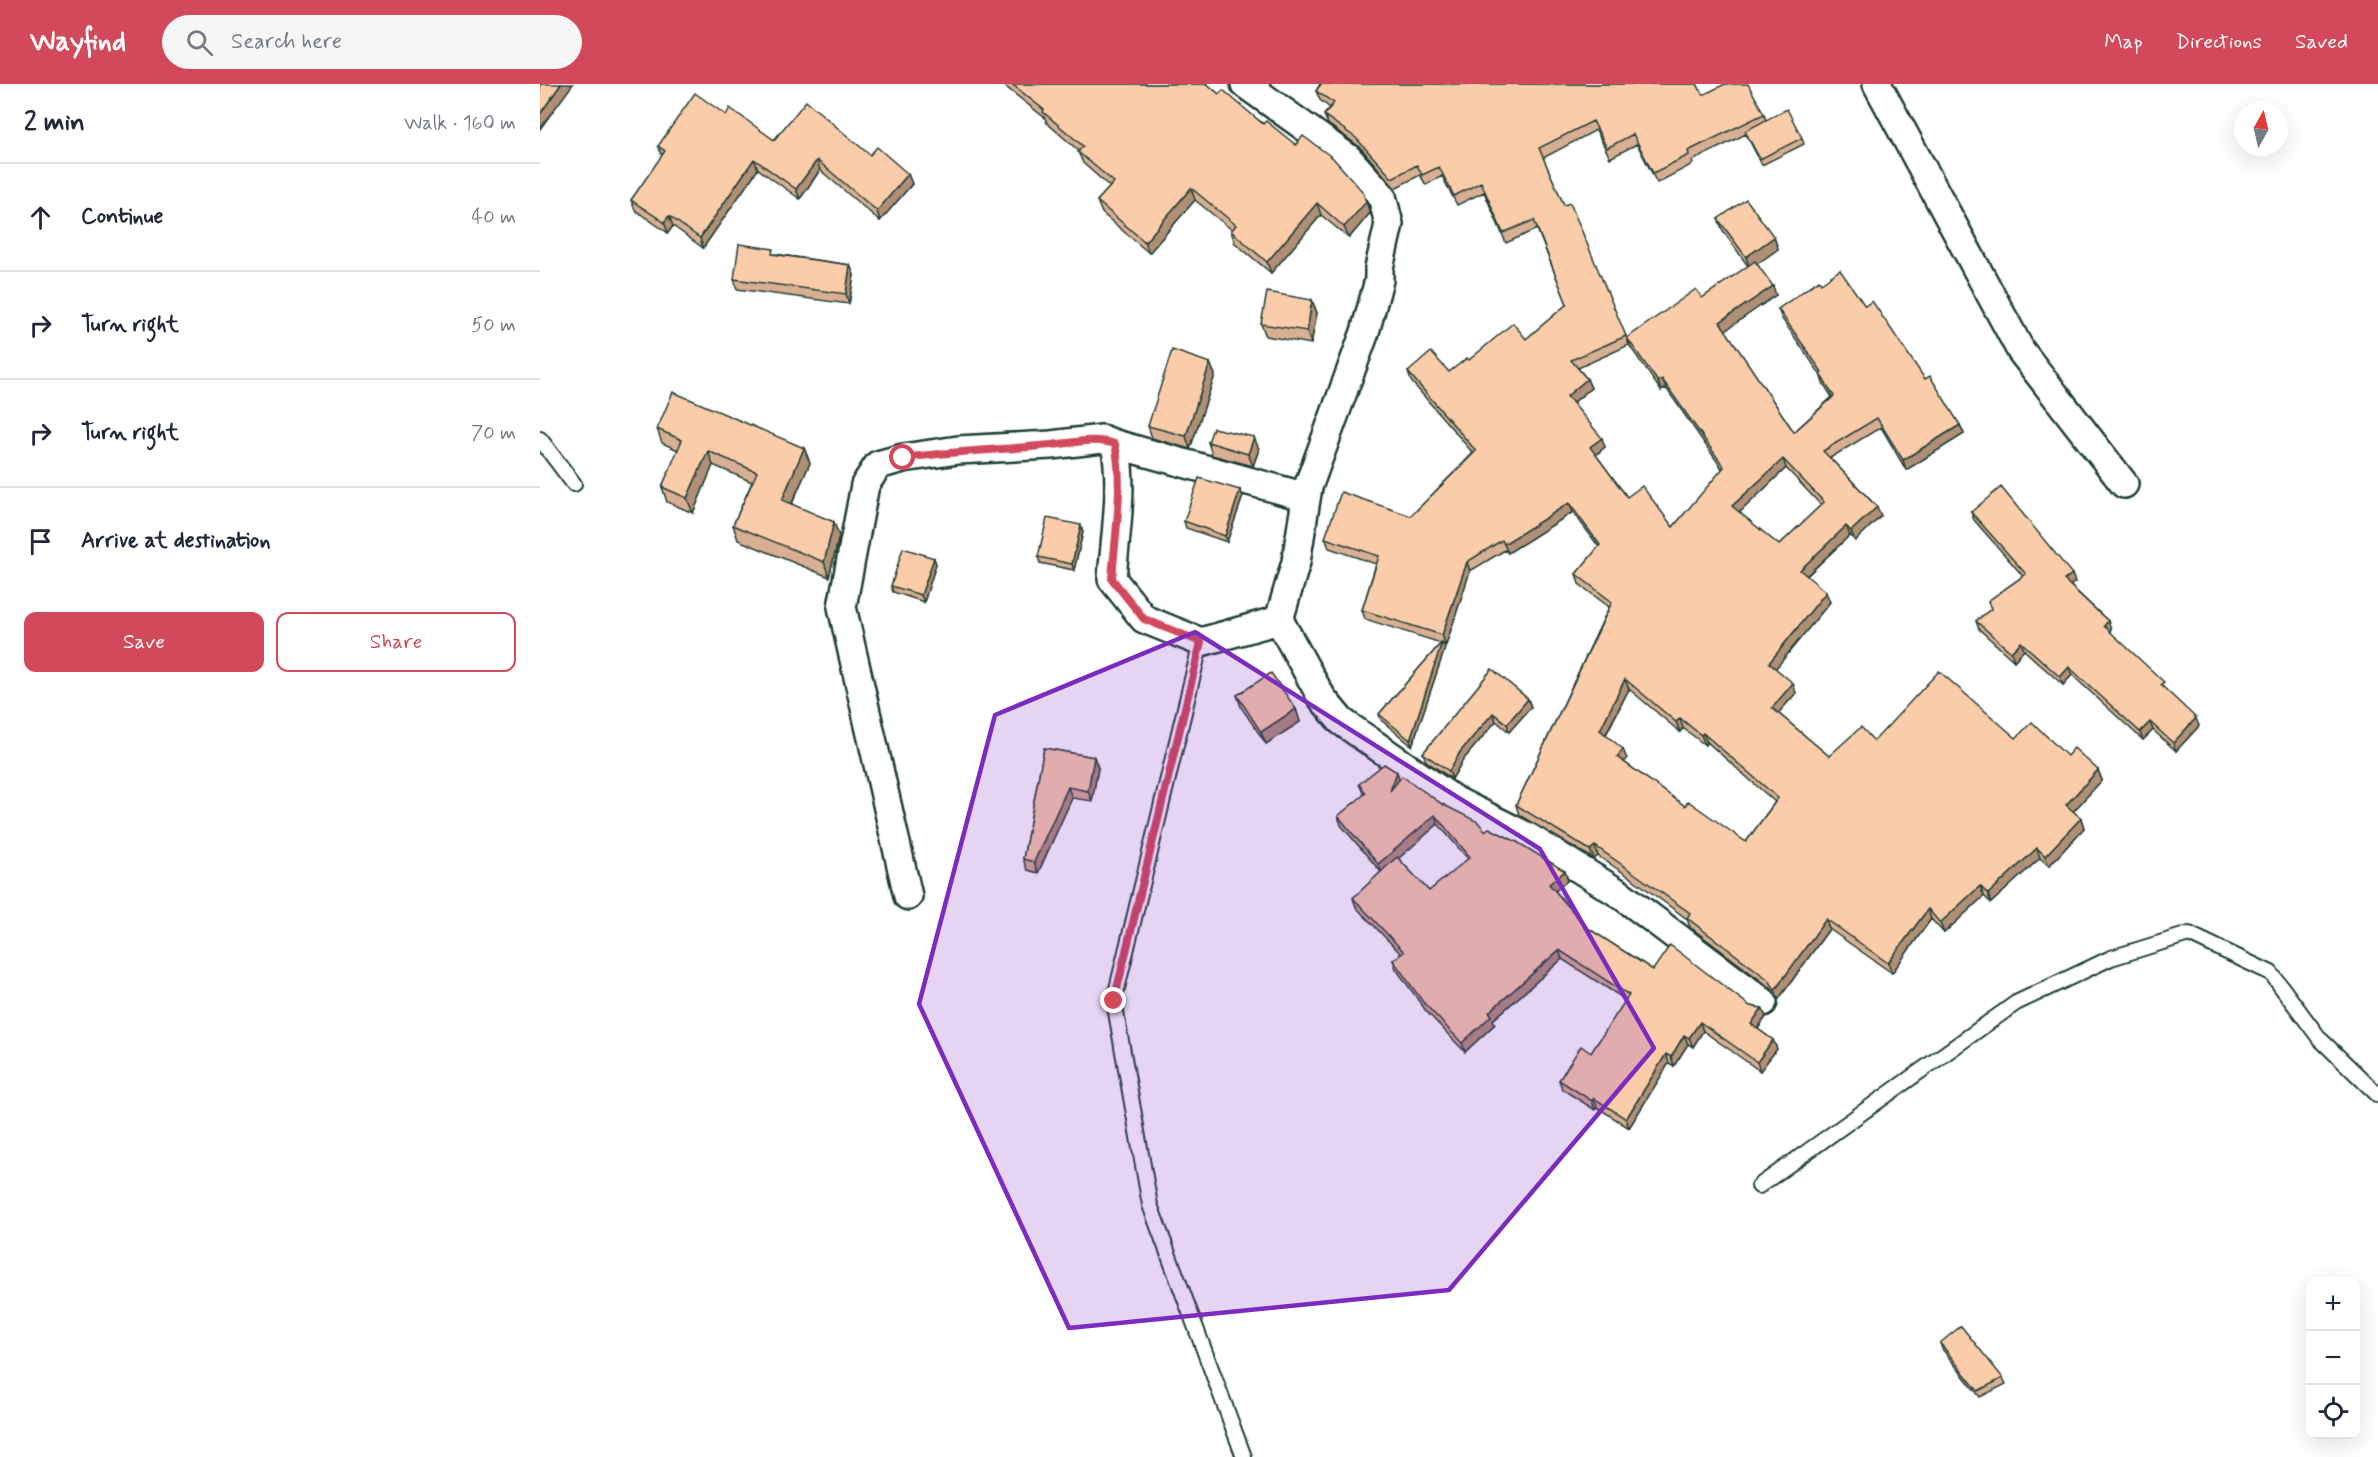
<!DOCTYPE html>
<meta charset="utf-8">
<style>
:root{--surface:#fff;--page:#f6f6f7;--text:#1f2937;--muted:#747a83;--line:#e0e1e3;--accent:#d1495b}
body{margin:0;font-family:Mynerve,sans-serif;background:var(--page);color:var(--text)}
.controls{position:absolute;right:18px;bottom:18px;display:grid;overflow:hidden;border-radius:12px;box-shadow:0 6px 24px #0002}
.controls button{width:54px;height:54px;display:grid;place-items:center;padding:0;border:0;border-bottom:2px solid var(--line);background:var(--surface);color:var(--text);font:30px sans-serif}
.compass{position:absolute;left:1694px;top:18px;width:54px;height:54px;border-radius:50%;background:var(--surface);box-shadow:0 6px 24px #0002;rotate:8deg}
.stop{position:absolute;width:18px;height:18px;margin:-14px;border:4px solid #d1495b;border-radius:50%;background:#fff}
.stop.end{background:#d1495b;border-color:#fff;box-shadow:0 2px 6px #0008}
.list{margin:0;padding:0;list-style:none}
h2{display:flex;justify-content:space-between;align-items:center;height:78px;margin:0;padding:0 24px;font-size:26px}
h2 small{font-size:20px;font-weight:400;color:var(--muted)}
.list li{display:grid;grid-template-columns:39px 1fr auto;gap:18px;align-items:center;box-sizing:border-box;height:108px;padding:0 24px;border-top:2px solid var(--line)}
.list b{display:block;font-size:22px;white-space:nowrap}
.list em{font-size:20px;font-style:normal;color:var(--muted)}
.actions{display:flex;gap:12px;padding:18px 24px}
.actions a{flex:1;padding:14px 0;border:2px solid var(--accent);border-radius:12px;text-align:center;font-size:21px;color:var(--accent)}
.actions .main{background:var(--accent);color:#fff}
.icon{flex:none;width:33px;height:33px;fill:none;stroke:currentColor;stroke-width:2;stroke-linecap:round;stroke-linejoin:round}
.map{position:relative;flex:none;width:1838px;height:1373px;overflow:hidden}
header{display:flex;align-items:center;gap:36px;box-sizing:border-box;height:84px;padding:0 30px;background:var(--accent);color:#fff}
header strong{font-size:28px}
nav{display:flex;gap:33px;margin-inline-start:auto;font-size:21px}
.search{width:420px;height:54px;background:var(--page);display:flex;align-items:center;gap:15px;box-sizing:border-box;padding:0 21px;border-radius:33px;color:var(--muted);font-size:22px}
main{display:flex}
aside{flex:1;background:var(--surface)}
.map>svg:first-child{display:block}
</style>
<header>
<strong>Wayfind</strong>
<div class="search"><svg class="icon" aria-label="search" viewBox="0 0 24 24"><circle cx="10" cy="10" r="6"/><path d="M15 15l6 6"/></svg>Search here</div>
<nav><a>Map</a><a>Directions</a><a>Saved</a></nav>
</header>
<main>
<aside>
<h2>2 min<small>Walk · 160 m</small></h2>
<ul class="list">
<li><svg class="icon" aria-label="ahead" viewBox="0 0 24 24"><path d="M12 20V5M6 11l6-6 6 6"/></svg><div><b>Continue</b></div><em>40 m</em></li>
<li><svg class="icon" aria-label="right" viewBox="0 0 24 24"><path d="M7 20v-9h11M14 6l5 5-5 5"/></svg><div><b>Turn right</b></div><em>50 m</em></li>
<li><svg class="icon" aria-label="right" viewBox="0 0 24 24"><path d="M7 20v-9h11M14 6l5 5-5 5"/></svg><div><b>Turn right</b></div><em>70 m</em></li>
<li><svg class="icon" aria-label="arrive" viewBox="0 0 24 24"><path d="M6 21V4h12l-3 4 3 4H6"/></svg><div><b>Arrive at destination</b></div></li>
</ul>
<div class="actions"><a class="main">Save</a><a>Share</a></div>
</aside>
<div class="map">
<svg width="1838" height="1373" viewBox="0 0 1838 1373">
<rect width="100%" height="100%" fill="#fff"/>
<filter id="ink" filterUnits="userSpaceOnUse"><feTurbulence type="fractalNoise" baseFrequency=".0167" numOctaves="2"/><feDisplacementMap in="SourceGraphic" scale="12" xChannelSelector="R" yChannelSelector="G"/><feConvolveMatrix kernelMatrix="1 2 1 2 8 2 1 2 1" color-interpolation-filters="sRGB"/></filter>
<g filter="url(#ink)">
<g fill="none" stroke-linecap="round" stroke-linejoin="round">
<defs>
<g id="service">
<polyline points="0,355 34,400"/>
<polyline points="661,558 574,917 610,1121 704,1373"/>
<polyline points="1219,1102 1476,919 1571,874 1649,850 1731,889 1780,955 1838,1011"/>
</g>
<g id="minor">
<polyline points="705,0 808,74 842,112 849,140 839,184 839,196 825,248 768,403 756,478 739,536 782,614 801,637 914,716 988,753 1080,810 1223,918"/>
<polyline points="1337,0 1481,267 1584,400"/>
<polyline points="575,360 766,413"/>
<path d="M368,812l-66,-289 23,-122 13,-20 25,-7 55,-8 93,-5 51,-6 13,5c9,43 0,92 -3,135l32,40 57,23 78,-22"/>
</g>
</defs>
<use href="#service" stroke="#1f3d34" stroke-width="18"/>
<use href="#minor" stroke="#1f3d34" stroke-width="32"/>
<use href="#service" stroke="#fff" stroke-width="14"/>
<use href="#minor" stroke="#fff" stroke-width="27"/>
</g>
<g fill="#d8af92" stroke="#1f3d34" stroke-width="1.5" fill-rule="evenodd">
<polygon points="462,0 667,0 679,10 756,61 828,120 830,129 809,154 781,131 731,189 695,159 691,147 692,146 655,116 609,169 562,129 557,117 570,103 543,79 538,68 539,67 507,39 505,34"/>
<path d="M780,0h377l6,11 61,19 2,6 36,18 2,6 -42,21 -16,-31 -54,27 1,3 -36,19 -20,-39 -27,14 -14,-28 -53,28 21,47 62,131 3,9 -51,23 9,11 4,9 -18,15 32,44 -9,8 31,42 46,30 50,-57 -57,-82 -5,3 -30,-43 -4,-10 75,-40 46,-32 -25,-35 -5,-12 56,18 4,12 -21,15 19,31 -51,35 69,102 38,-35 -9,-14 -3,-9 -38,-55 -4,-10 43,-26 44,23 60,73 35,46 4,9 -58,36 -25,-43 -51,31 47,49 4,9 -26,25 -5,-6 -43,41 23,26 -55,67 21,24 -18,20 51,43 45,-15 142,-3 51,18 31,14 4,10 -29,31 8,7 3,10 -35,38 -9,-8 -49,45 -7,-7 -40,37 -13,-14 -39,54 -63,-44 -51,71 -6,-11 -82,-62 -3,-8 -53,-39 -36,-24 -4,3 -75,-44 -3,-10 93,-198 -30,-23 -3,-10 23,-27 -26,-35 -65,41 -3,-3 -35,21 -24,74 -3,-1 2,4 -33,98 -31,-26 -2,-6 62,-71 -76,-24 -3,-9 14,-46 -47,-16 -4,-10 86,-22 62,-63 -62,-72 -3,-9h41l20,-12 57,-21 41,-35 -30,-75 -31,14 -22,-51 -27,13 -15,-29 -16,9 -6,-10 -25,13 -35,-41 -32,-23 -4,-9 6,-7 -10,-8 -4,-9zM1246,384l35,37 -42,40 -40,-32zM1089,605l51,43 3,-4 22,17 2,-3 68,60 -29,40 -61,-36 -61,-44 3,-3 -21,-24z"/>
<polygon points="186,31 234,56 330,71 368,90 372,100 340,137 280,86 260,115 218,85 163,164 133,142 128,149 95,126 91,116 122,72 118,62"/>
<polygon points="235,170 310,181 314,191 309,220 197,205 194,195"/>
<polygon points="772,216 777,229 771,260 726,252 721,240"/>
<polygon points="670,279 675,291 650,365 612,354 608,342"/>
<polygon points="117,345 264,364 270,379 252,420 299,452 289,493 198,456 193,441 212,398 173,381 153,429 127,418 122,403 138,366 122,359"/>
<polygon points="668,358 719,365 713,382 672,371"/>
<polygon points="700,406 703,412 687,458 646,444 644,437"/>
<polygon points="1431,428 1535,498 1530,501 1568,537 1571,545 1569,547 1659,642 1636,667 1613,646 1603,656 1532,591 1523,601 1484,566 1474,577 1439,545 1436,537 1451,525 1448,517 1483,492 1434,436"/>
<polygon points="541,441 543,448 534,486 500,479 498,473"/>
<polygon points="394,474 396,480 384,518 353,508 351,502"/>
<polygon points="952,585 988,615 991,623 969,648 956,637 923,676 912,695 886,677 883,669"/>
<polygon points="697,611 756,625 760,638 726,660 701,623"/>
<polygon points="504,664 554,673 558,684 552,717 532,714 498,789 487,786 483,775"/>
<path d="M857,688l2,8 43,24 126,76 -13,11 31,36 67,43 97,36 12,2 4,9 -8,12 15,11 4,9 -17,22 -57,-40 -10,16 -5,-3 -14,22 -5,-3 -40,65 -32,-21 -2,3 -33,-21 -3,-9 32,-27 35,-53 -64,-41 -69,61 2,4 -30,28 -39,-41 -30,-42 -3,-9 8,-6 -45,-47 -3,-9 28,-26 -40,-47 -3,-9 26,-21 -5,-11zM898,740l30,35 -39,32 -31,-33z"/>
<polygon points="1400,1259 1463,1294 1466,1300 1440,1313 1402,1265"/>
</g>
<g fill="#b08f77" stroke="#1f3d34" stroke-width="1.5">
<polygon points="21,0 33,0 0,45 0,30"/>
<polygon points="214,75 218,85 163,164 160,154"/>
<polygon points="277,76 280,86 260,115 256,105"/>
<polygon points="368,90 372,100 340,137 337,127"/>
<polygon points="651,104 655,116 609,169 605,158"/>
<polygon points="823,108 830,129 809,154 804,143"/>
<polygon points="777,119 781,131 731,189 727,178"/>
<polygon points="129,132 133,142 128,149 124,138"/>
<polygon points="1234,153 1238,165 1210,185 1206,173"/>
<polygon points="310,181 314,191 309,220 306,210"/>
<polygon points="1233,202 1236,211 1183,248 1180,238"/>
<polygon points="772,216 777,229 771,260 767,247"/>
<polygon points="670,279 675,291 650,365 646,352"/>
<polygon points="1047,295 1051,304 1030,321 1027,312"/>
<polygon points="1122,295 1126,304 1121,307 1118,298"/>
<polygon points="1420,341 1424,350 1366,386 1363,376"/>
<polygon points="714,353 719,365 713,382 708,370"/>
<polygon points="1062,354 1065,363 1054,372 1050,363"/>
<polygon points="264,364 270,379 247,430 242,416"/>
<polygon points="168,367 173,381 153,429 147,414"/>
<polygon points="1243,375 1246,384 1196,432 1192,422"/>
<polygon points="700,406 703,412 687,458 685,452"/>
<polygon points="1029,419 1033,428 968,469 964,460"/>
<polygon points="1337,423 1341,432 1315,457 1311,447"/>
<polygon points="294,438 299,452 289,493 284,478"/>
<polygon points="541,441 543,448 534,486 532,480"/>
<polygon points="1306,442 1310,451 1263,495 1260,486"/>
<polygon points="394,474 396,480 384,518 381,511"/>
<polygon points="927,478 930,487 906,561 902,551"/>
<polygon points="1532,490 1535,498 1527,504 1524,496"/>
<polygon points="1286,508 1290,518 1232,589 1229,579"/>
<polygon points="1568,537 1571,545 1567,550 1564,542"/>
<polygon points="902,558 905,564 872,662 870,656"/>
<polygon points="1481,558 1484,566 1474,577 1471,568"/>
<polygon points="1529,583 1532,591 1523,601 1520,593"/>
<polygon points="1085,595 1089,605 1063,655 1060,646"/>
<polygon points="1253,599 1256,609 1235,633 1232,624"/>
<polygon points="988,615 991,623 969,648 967,640"/>
<polygon points="756,625 760,638 726,660 721,648"/>
<polygon points="953,629 956,637 923,676 912,695 909,687 920,668"/>
<polygon points="1140,634 1143,644 1140,648 1136,638"/>
<polygon points="1656,634 1659,642 1636,667 1633,659"/>
<polygon points="1610,638 1613,646 1603,656 1600,648"/>
<polygon points="1163,649 1167,658 1165,661 1161,651"/>
<polygon points="1083,665 1087,675 1080,682 1077,673"/>
<polygon points="554,673 558,684 552,717 548,707"/>
<polygon points="1558,686 1562,696 1530,731 1526,721"/>
<polygon points="857,688 860,697 850,707"/>
<polygon points="528,703 532,714 498,789 494,778"/>
<polygon points="895,731 898,740 842,789 838,780"/>
<polygon points="1541,734 1544,744 1509,782 1505,772"/>
<polygon points="1055,762 1058,772 1054,775 1050,766"/>
<polygon points="1497,764 1500,774 1451,819 1448,810"/>
<polygon points="1025,787 1028,796 1013,809 1009,800"/>
<polygon points="1440,802 1444,812 1404,849 1400,839"/>
<polygon points="1388,825 1391,835 1352,889 1348,879"/>
<polygon points="1286,835 1289,845 1238,916 1235,906"/>
<polygon points="1019,866 1022,875 953,936 955,940 925,968 922,959 949,928"/>
<polygon points="1222,924 1226,933 1214,949 1211,940"/>
<polygon points="1160,938 1163,947 1153,963 1149,954"/>
<polygon points="1144,951 1148,960 1134,982 1131,973"/>
<polygon points="1233,956 1237,965 1220,987 1217,978"/>
<polygon points="1126,970 1129,979 1089,1044 1086,1035"/>
<polygon points="1054,1014 1057,1023 1055,1026 1052,1017"/>
</g>
<g fill="#fbccaa" stroke="#1f3d34" stroke-width="1.5" fill-rule="evenodd">
<polygon points="0,0 21,0 0,30"/>
<polygon points="472,0 667,0 679,10 683,6 723,40 726,37 756,61 763,52 793,74 823,108 826,118 804,143 777,119 727,178 691,147 696,141 651,104 605,158 557,117 574,98 538,68 543,62 503,28 504,26"/>
<path d="M781,0h376l6,11 22,-11h23l16,30 -76,37 1,4 -36,18 -20,-39 -26,14 -14,-27 -54,27 25,57 6,-2 56,133 -55,24 16,19 -20,17 35,42 -12,9 37,50 15,-11 31,41 51,-60 -62,-88 -4,3 -31,-44 69,-49 6,9 53,-37 18,25 -53,36 74,110 40,-36 -14,-22 2,-2 -44,-63 41,-29 2,3 19,-13 25,36 7,-5 53,78 5,-3 30,49 -57,35 -26,-42 -54,33 54,56 -26,24 -5,-5 -46,44 26,22 -57,71 24,20 -21,25 57,48 32,-29 13,14 65,-70 77,67 16,-16 35,34 7,-8 24,22 -32,35 15,13 -36,38 -8,-8 -49,46 -8,-8 -40,37 -12,-14 -40,54 -62,-44 -51,71 -6,-10 -82,-62 3,-5 -59,-42 -36,-25 -5,4 -74,-45 96,-203 -36,-28 24,-29 -31,-42 -65,41 -2,-4 -35,22 -25,73 -80,-25 17,-54 -54,-18 16,-46 70,24 65,-65 -68,-79 23,-20 18,20 18,-14 2,2 44,-37 13,16 41,-35 -33,-84 -31,13 -22,-51 -27,14 -15,-29 -17,8 -5,-10 -25,13 -36,-40 -32,-23 10,-12 -18,-12zM1243,375l41,43 -45,43 -47,-39zM1085,595l51,43 4,-4 21,17 2,-2 75,65 -32,44 -58,-41 -3,5 -68,-49 6,-8 -23,-19z"/>
<polygon points="155,9 186,31 190,24 234,56 266,17 330,71 337,63 368,90 337,127 277,76 256,105 214,75 160,154 129,132 124,138 91,116 125,67 118,62"/>
<polygon points="1247,25 1262,54 1220,75 1205,47"/>
<polygon points="1206,115 1234,153 1206,173 1178,135"/>
<polygon points="199,160 233,165 232,170 310,181 306,210 194,195"/>
<polygon points="727,208 772,216 767,247 721,240"/>
<polygon points="632,266 670,279 646,352 608,342"/>
<polygon points="133,308 264,364 242,416 294,438 284,478 193,441 217,388 168,367 147,414 122,403 142,356 117,345"/>
<polygon points="673,344 714,353 708,370 668,358"/>
<polygon points="659,394 700,406 685,452 644,437"/>
<polygon points="1461,403 1532,490 1524,496 1568,537 1564,542 1624,598 1621,601 1656,634 1633,659 1610,638 1600,648 1529,583 1520,593 1481,558 1471,568 1436,537 1452,524 1448,517 1486,490 1431,428"/>
<polygon points="507,434 541,441 532,480 498,473"/>
<polygon points="363,464 394,474 381,511 351,502"/>
<polygon points="902,558 870,656 839,630"/>
<polygon points="952,585 988,615 967,640 953,629 920,668 909,687 883,669"/>
<polygon points="731,589 756,625 721,648 697,611"/>
<polygon points="504,664 554,673 548,707 528,703 494,778 483,775"/>
<polygon points="844,680 857,688 850,707 862,692 902,720 938,738 945,747 949,744 977,758 1025,787 1009,800 1046,843 1113,886 1130,861 1210,922 1222,924 1211,940 1233,956 1217,978 1160,938 1149,954 1144,951 1131,973 1126,970 1086,1035 1054,1014 1052,1017 1019,996 1041,962 1051,969 1089,911 1019,866 949,928 952,931 922,959 883,918 853,876 864,868 813,814 857,773 889,807 930,773 895,731 838,780 798,732 826,709 819,700"/>
<polygon points="1421,1242 1463,1294 1438,1307 1400,1259"/>
</g>
</g>
<g fill="none" stroke-linecap="round" stroke-linejoin="round" filter="url(#ink)">
<path stroke="#d1495b" stroke-width="8" d="M363,374c49,-7 98,-8 148,-13 21,-2 43,-8 64,-1 9,43 0,92 -3,135l32,40 57,23 -87,359"/>
</g>
<path fill="#7b2cbf" fill-opacity="0.2" stroke="#7b2cbf" stroke-width="4.5" stroke-linejoin="round" d="M655,548l345,217 114,199 -205,242 -380,38 -150,-324 76,-289z"/>
</svg>
<div class="controls">
<button>+</button>
<button>−</button>
<button><svg class="icon" aria-label="locate" viewBox="0 0 24 24"><circle cx="12" cy="12" r="6"/><path d="M12 2v4M12 18v4M2 12h4M18 12h4"/></svg></button>
</div>
<svg class="compass" viewBox="-18 -18 36 36"><path d="M0-13l5 13h-10z" fill="#e53935"/><path d="M0 13l5-13h-10z" fill="#747a83"/></svg>
<div class="stop" style="left:363px;top:374px"></div>
<div class="stop end" style="left:574px;top:917px"></div>
</div>
</main>
